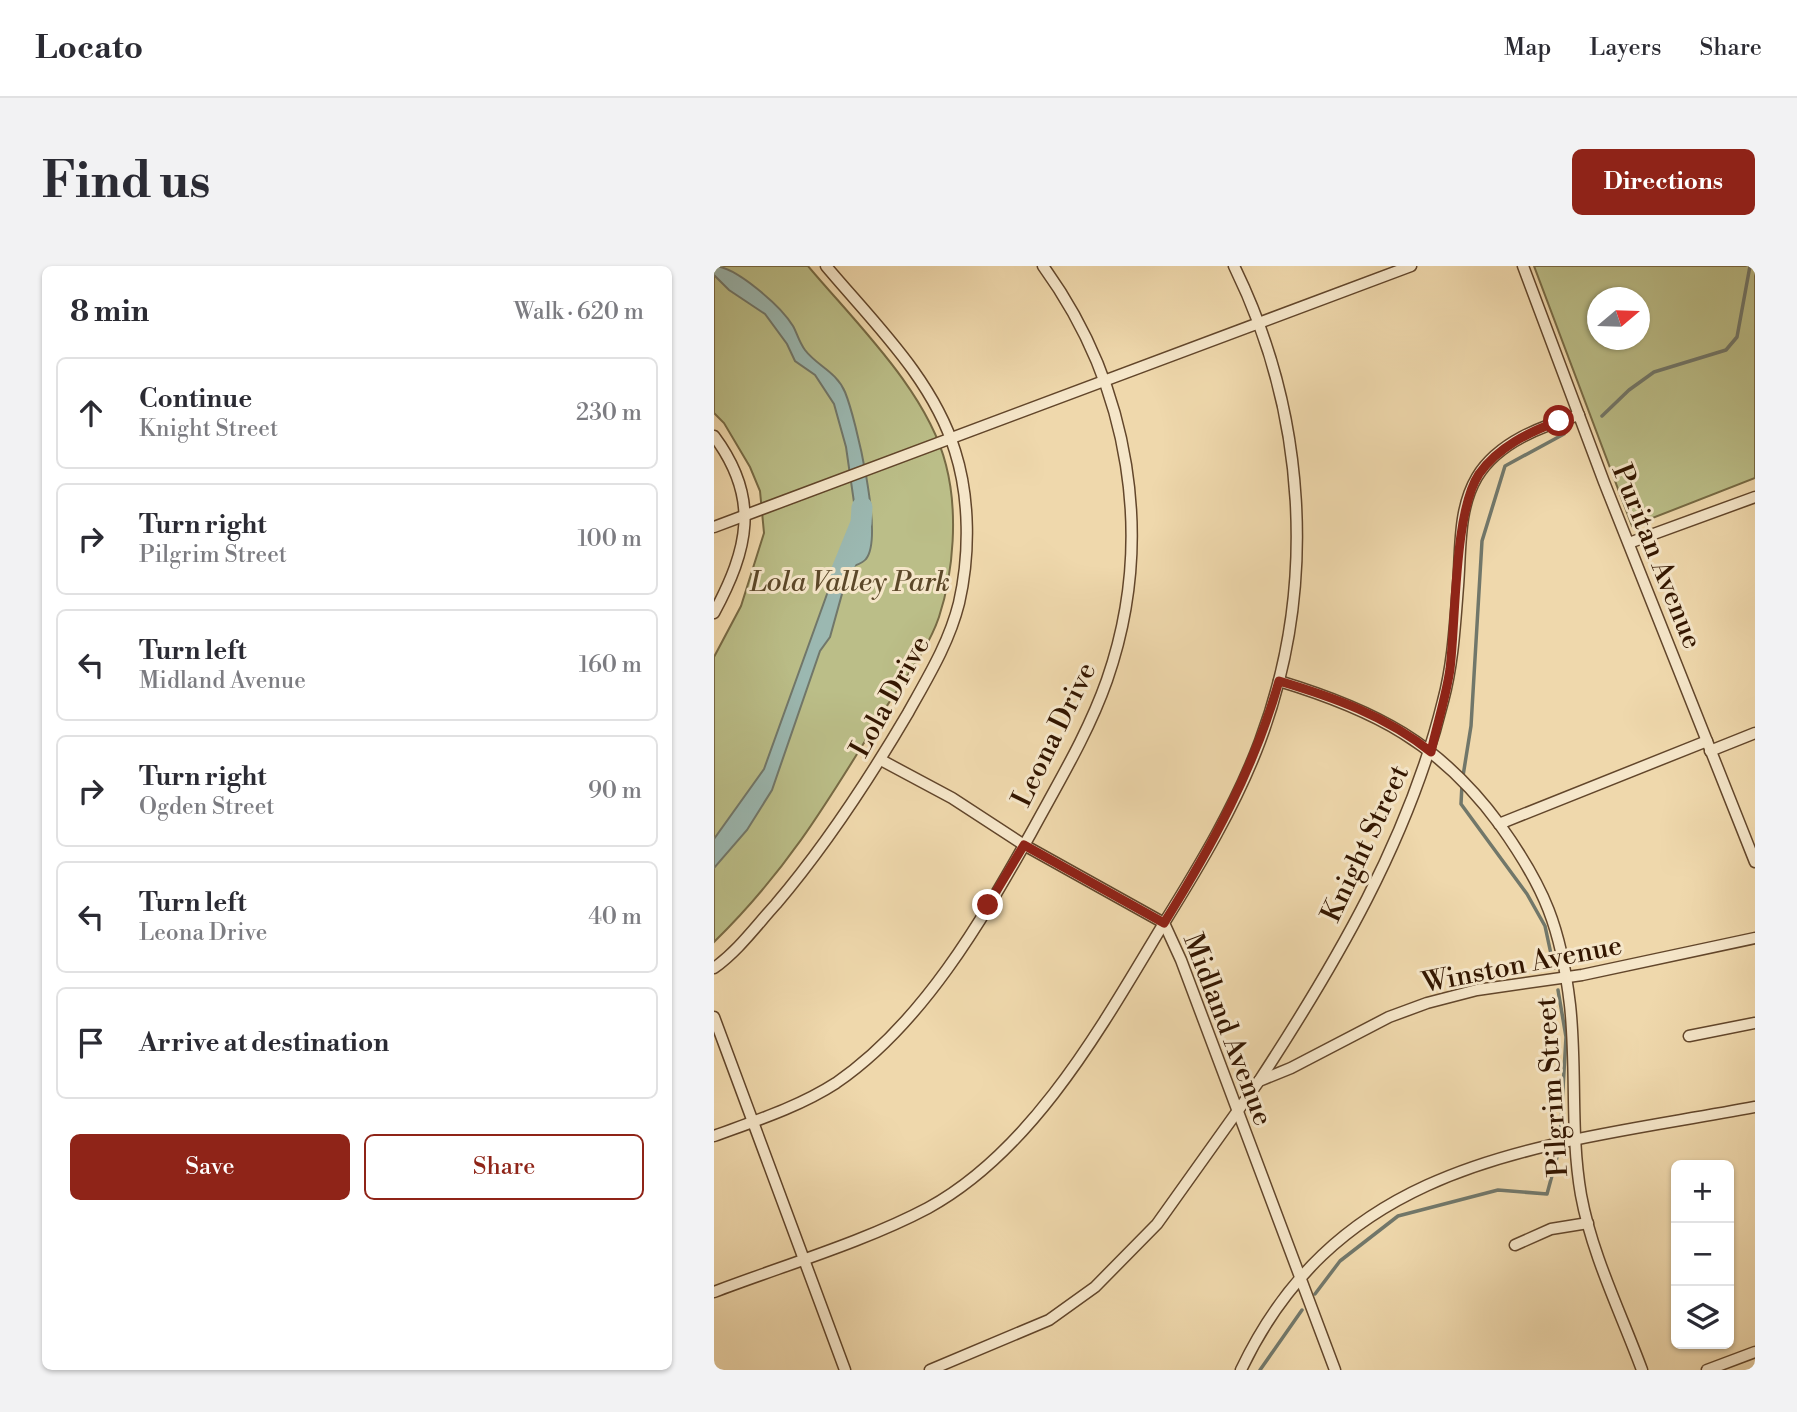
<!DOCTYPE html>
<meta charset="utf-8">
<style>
:root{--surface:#fff;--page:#f2f2f3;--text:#2b2b33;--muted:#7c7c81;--line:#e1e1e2;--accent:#8f2418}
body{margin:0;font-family:"Libre Bodoni",serif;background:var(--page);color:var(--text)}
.controls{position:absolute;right:21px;bottom:21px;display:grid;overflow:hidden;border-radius:10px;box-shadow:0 2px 5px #0004}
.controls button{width:63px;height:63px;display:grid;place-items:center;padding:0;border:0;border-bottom:2px solid var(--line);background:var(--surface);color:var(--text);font:35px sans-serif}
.compass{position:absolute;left:873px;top:21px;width:63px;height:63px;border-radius:50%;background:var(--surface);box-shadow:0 2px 5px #0004;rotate:71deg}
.stop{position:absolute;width:21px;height:21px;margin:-16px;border:5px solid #8f2418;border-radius:50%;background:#fff}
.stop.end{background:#8f2418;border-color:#fff;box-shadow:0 2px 7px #0008}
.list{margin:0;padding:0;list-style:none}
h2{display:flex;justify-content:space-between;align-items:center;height:91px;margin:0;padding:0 28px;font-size:30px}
h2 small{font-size:23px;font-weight:400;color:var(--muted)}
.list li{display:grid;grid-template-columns:46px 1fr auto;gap:21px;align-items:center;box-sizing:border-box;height:112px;margin:0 14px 14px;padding:0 14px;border:2px solid var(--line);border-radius:10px}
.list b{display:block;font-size:26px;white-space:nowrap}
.list p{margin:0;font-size:23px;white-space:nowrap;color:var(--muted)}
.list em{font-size:23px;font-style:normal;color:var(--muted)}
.actions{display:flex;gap:14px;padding:21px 28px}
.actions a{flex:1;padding:16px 0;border:2px solid var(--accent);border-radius:10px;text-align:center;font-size:24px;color:var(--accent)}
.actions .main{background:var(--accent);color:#fff}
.icon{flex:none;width:38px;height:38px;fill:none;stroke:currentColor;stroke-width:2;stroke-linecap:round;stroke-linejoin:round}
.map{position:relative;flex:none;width:1041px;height:1104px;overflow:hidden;border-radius:10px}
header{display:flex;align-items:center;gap:42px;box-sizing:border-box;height:98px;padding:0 35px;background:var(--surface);border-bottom:2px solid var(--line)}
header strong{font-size:33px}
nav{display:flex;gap:38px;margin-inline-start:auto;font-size:24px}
.intro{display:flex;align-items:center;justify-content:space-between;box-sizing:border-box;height:168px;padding:0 42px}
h1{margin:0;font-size:49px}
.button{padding:18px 32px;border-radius:10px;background:var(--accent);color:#fff;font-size:24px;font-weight:700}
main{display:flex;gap:42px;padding:0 42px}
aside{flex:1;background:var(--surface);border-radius:10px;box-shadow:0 2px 5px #0004}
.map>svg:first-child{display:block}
</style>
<header>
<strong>Locato</strong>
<nav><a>Map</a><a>Layers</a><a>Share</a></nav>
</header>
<div class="intro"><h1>Find us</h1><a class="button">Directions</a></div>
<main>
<aside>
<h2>8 min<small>Walk · 620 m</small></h2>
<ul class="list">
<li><svg class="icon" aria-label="ahead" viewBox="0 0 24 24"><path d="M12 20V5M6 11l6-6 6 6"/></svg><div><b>Continue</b><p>Knight Street</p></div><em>230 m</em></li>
<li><svg class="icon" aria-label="right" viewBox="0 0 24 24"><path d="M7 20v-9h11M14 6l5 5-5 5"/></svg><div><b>Turn right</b><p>Pilgrim Street</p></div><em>100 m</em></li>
<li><svg class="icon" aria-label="left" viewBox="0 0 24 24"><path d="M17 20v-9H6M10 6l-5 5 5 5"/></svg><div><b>Turn left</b><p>Midland Avenue</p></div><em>160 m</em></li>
<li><svg class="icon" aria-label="right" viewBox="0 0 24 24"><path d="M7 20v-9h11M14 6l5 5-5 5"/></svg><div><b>Turn right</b><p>Ogden Street</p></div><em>90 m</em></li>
<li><svg class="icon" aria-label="left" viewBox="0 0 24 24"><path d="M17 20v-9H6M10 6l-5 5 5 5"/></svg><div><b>Turn left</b><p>Leona Drive</p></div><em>40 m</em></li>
<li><svg class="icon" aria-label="arrive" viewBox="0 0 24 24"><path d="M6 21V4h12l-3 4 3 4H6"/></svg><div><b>Arrive at destination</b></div></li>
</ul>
<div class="actions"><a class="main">Save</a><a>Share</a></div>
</aside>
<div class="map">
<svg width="1041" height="1104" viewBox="0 0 1041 1104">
<rect width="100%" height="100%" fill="#efd8ac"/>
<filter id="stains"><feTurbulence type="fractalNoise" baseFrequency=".00286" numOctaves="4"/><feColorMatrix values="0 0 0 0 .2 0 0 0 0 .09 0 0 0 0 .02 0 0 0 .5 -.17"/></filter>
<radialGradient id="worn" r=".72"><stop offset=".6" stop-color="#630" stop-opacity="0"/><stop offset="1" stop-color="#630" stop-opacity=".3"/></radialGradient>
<g fill="#bbbe88" stroke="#776a44" stroke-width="2" fill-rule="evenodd">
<path d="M0,0h94c47,56 120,126 138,199 12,46 8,106 -7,152 -12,35 -37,64 -56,95 -53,86 -95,158 -169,230v-285l27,-51 23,-73 -4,-42 -10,-24 -26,-44 -10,-10z"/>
<path d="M820,0h221v212l-123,48zM884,32h42v42h-42z"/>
</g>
<path fill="#9bb8b1" stroke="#71776a" stroke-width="2" d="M0,0c21,0 67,40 79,60 4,7 6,16 12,24 12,16 31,21 40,42 11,27 39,145 21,167 -3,4 -10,6 -14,8l-5,9 -17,61 -10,14 -48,139 -25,40 -33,38v-29l50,-70 63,-175 9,-32 16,-9 4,-7 1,-23 -11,-76 -12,-43 -19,-29 -20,-14 -8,-17 -22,-30 -36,-24 -15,-15z"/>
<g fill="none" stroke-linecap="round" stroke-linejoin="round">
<g stroke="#71776a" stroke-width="3.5">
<polyline points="888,150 915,124 940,106 1012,84 1023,71 1036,0"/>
<polyline points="749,510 757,460 768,275 791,200 850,168"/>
<polyline points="748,518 747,538 813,628 831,660 840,702"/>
<polyline points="844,724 852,771 846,874"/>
<polyline points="601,1028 626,995 684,950 784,924 833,928 846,880"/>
<polyline points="546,1104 588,1044"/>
</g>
<polyline stroke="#9bb8b1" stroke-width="21" points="123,316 147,257 148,241"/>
<defs>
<g id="minor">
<path d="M520,0c72,147 84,320 26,475 -24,64 -60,124 -96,182l17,37 154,410"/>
<polyline points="809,0 890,216 1041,596"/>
<path d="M0,170c47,63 34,113 0,177"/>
<polyline points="0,261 697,0"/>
<polyline points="915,277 1041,231"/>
<path d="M565,415c96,29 161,62 221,144 45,63 61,103 70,180 7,63 0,127 11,190 11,60 40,118 61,175"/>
<polyline points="996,485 1041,467"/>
<polyline points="785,558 993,475"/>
<path d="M0,702c24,-17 42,-42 62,-64 51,-60 92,-123 132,-191 20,-36 41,-70 51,-110 11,-48 11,-105 -4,-152 -22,-72 -82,-129 -129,-185"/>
<polyline points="0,751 131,1104"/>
<polyline points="975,770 1041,757"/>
<path d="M545,815c77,-118 150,-242 184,-380 10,-37 12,-77 15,-115 3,-37 0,-77 19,-109 21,-35 65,-51 102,-62"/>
<path d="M0,870c41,-15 85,-29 122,-53 86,-59 145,-161 195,-250 27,-50 57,-99 76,-153 49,-141 23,-294 -64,-414"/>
<polyline points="801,979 837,963 874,957"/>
<path d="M0,1026c68,-26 150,-50 214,-84 106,-58 175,-184 236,-285l-140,-78 -72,-47 -71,-38"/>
<polyline points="216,1104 335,1054 381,1021 443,958 545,815 577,802 675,751 713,737 763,724 868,709 1041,672"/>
<path d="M527,1104c102,-216 308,-224 514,-263"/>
<polyline points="993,1104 1041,1086"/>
</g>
</defs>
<use href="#minor" stroke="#62462b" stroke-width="13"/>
<use href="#minor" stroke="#f5e6c9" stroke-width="10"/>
</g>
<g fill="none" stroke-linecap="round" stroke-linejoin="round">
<path stroke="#8f2418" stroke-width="9" d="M274,639l36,-60 140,78c48,-77 90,-154 115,-242 54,16 107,35 152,71 6,-28 15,-55 19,-83 6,-50 4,-157 29,-195 19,-27 50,-42 80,-53"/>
</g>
<g text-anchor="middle" stroke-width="6" stroke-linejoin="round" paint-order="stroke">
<g font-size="28" fill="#331600" stroke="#f5e6c9">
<text transform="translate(944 290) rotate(68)" y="10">Puritan Avenue</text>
<text transform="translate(175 430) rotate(-61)" y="10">Lola Drive</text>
<text transform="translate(339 468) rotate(-64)" y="10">Leona Drive</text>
<text transform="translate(650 577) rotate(-65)" y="10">Knight Street</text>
<text transform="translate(808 697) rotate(-11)" y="10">Winston Avenue</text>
<text transform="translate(515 763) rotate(69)" y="10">Midland Avenue</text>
<text transform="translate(837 821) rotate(-94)" y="10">Pilgrim Street</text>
</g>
<g font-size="28" font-style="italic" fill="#5c4829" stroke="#f5e6c9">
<text x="136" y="325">Lola Valley Park</text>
</g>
</g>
<rect width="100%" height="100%" filter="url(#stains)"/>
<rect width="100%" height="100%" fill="url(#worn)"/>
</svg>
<div class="controls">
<button>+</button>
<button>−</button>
<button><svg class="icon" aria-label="layers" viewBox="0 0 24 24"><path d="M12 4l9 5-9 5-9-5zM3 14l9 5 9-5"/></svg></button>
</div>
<svg class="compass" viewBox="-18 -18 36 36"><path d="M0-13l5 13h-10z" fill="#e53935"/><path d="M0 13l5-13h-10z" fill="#7c7c81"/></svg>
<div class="stop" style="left:845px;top:155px"></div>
<div class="stop end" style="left:274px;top:639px"></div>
</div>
</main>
